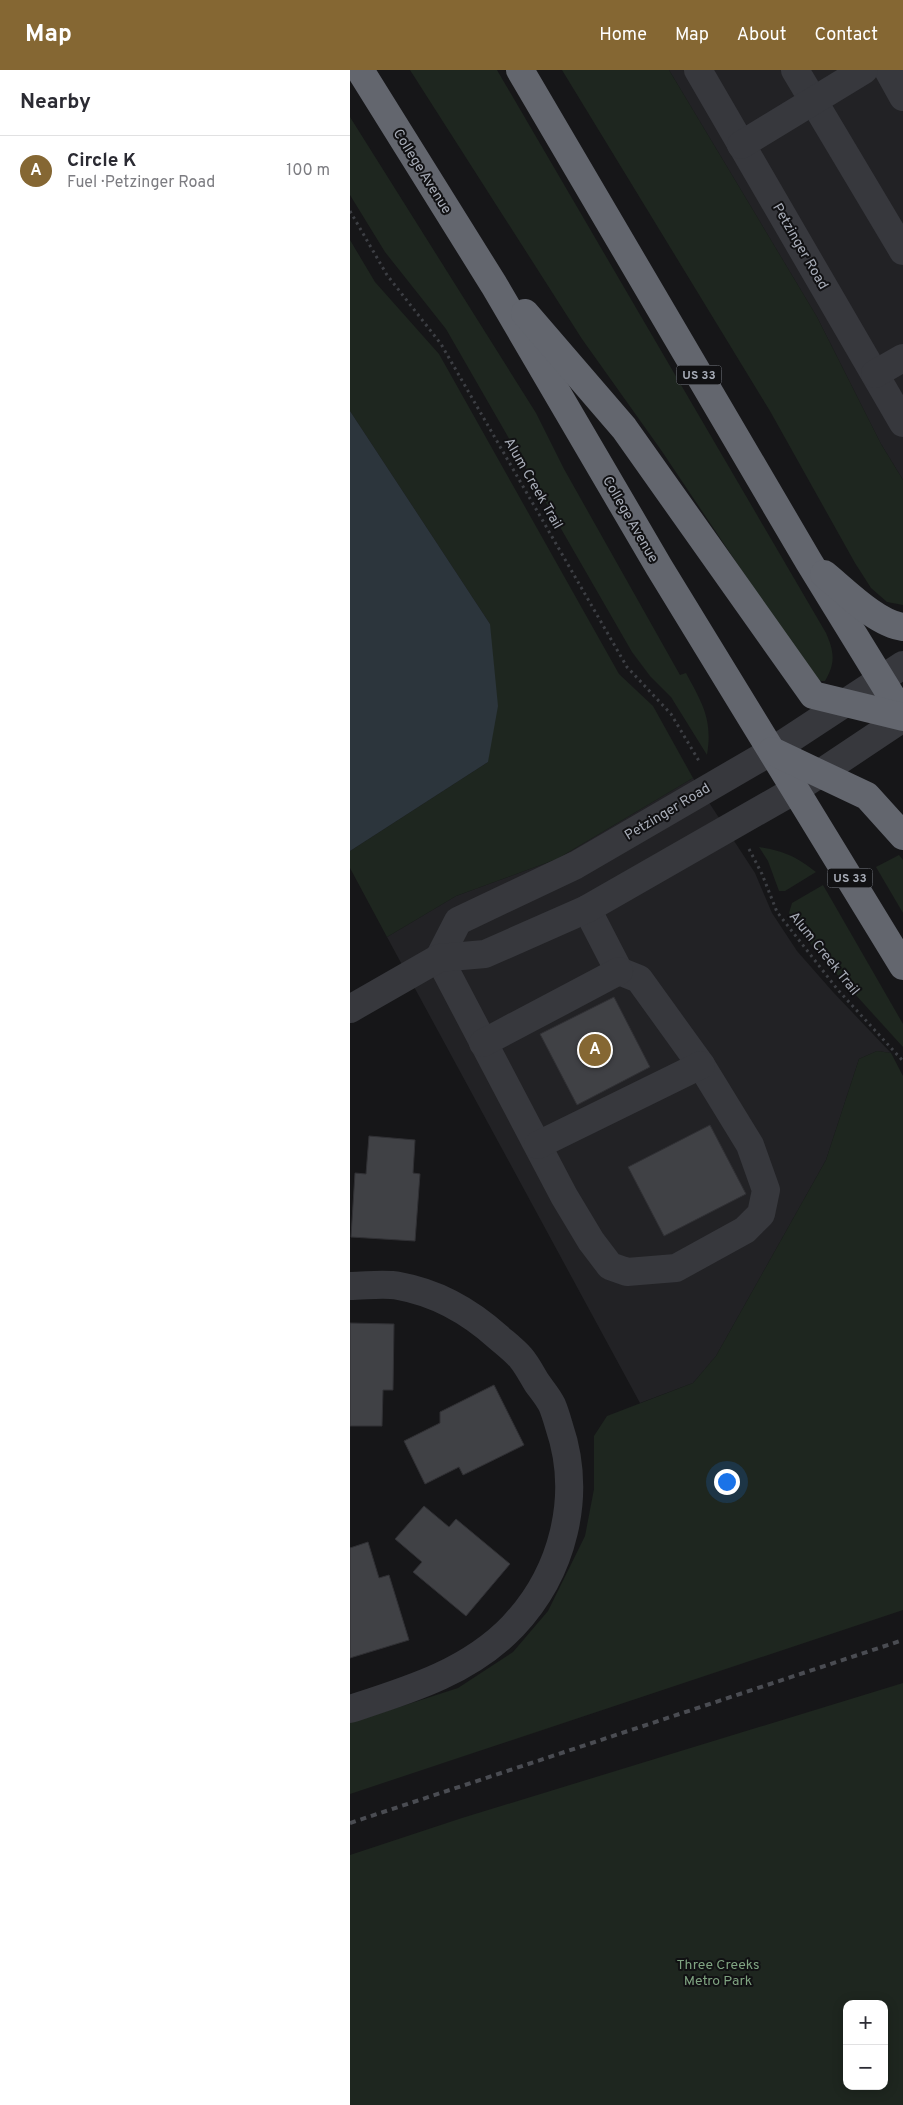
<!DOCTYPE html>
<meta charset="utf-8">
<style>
:root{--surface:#fff;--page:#f7f7f7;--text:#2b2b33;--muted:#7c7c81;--line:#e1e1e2;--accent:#856733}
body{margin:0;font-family:Overpass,sans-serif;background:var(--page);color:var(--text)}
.controls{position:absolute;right:15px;bottom:15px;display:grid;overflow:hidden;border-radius:10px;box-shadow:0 2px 12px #0003}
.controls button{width:45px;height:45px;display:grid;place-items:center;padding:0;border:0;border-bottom:1px solid var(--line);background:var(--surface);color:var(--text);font:25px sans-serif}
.you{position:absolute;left:376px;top:1411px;width:18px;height:18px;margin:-12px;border:4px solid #fff;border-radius:50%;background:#1a73e8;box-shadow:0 0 0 8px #1a73e833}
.badge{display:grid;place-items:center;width:32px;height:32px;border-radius:50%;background:var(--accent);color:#fff;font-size:16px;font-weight:700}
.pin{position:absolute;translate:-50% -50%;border:2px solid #fff;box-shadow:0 1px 5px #0006}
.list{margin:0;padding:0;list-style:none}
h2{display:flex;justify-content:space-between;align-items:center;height:65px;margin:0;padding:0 20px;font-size:21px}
h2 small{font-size:16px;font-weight:400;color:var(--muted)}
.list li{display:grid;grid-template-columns:32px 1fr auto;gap:15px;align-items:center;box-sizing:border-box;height:70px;padding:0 20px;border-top:1px solid var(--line)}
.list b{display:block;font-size:19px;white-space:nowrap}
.list p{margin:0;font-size:16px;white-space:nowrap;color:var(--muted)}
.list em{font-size:16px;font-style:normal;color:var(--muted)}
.map{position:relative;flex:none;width:553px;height:2035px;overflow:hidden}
header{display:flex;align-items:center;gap:30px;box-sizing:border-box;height:70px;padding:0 25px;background:var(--accent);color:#fff}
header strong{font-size:24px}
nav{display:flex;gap:28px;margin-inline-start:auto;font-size:18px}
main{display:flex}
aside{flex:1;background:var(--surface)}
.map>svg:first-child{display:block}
</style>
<header>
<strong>Map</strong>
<nav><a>Home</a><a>Map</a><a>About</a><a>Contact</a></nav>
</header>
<main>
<aside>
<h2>Nearby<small></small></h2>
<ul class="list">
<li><span class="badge">A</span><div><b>Circle K</b><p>Fuel · Petzinger Road</p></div><em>100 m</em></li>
</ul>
</aside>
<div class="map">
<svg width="553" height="2035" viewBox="0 0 553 2035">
<rect width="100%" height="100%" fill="#161618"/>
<g fill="#222225">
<polygon points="319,0 553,0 553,410 531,374 467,247"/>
<polygon points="343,708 405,803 422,843 447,881 483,922 541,983 527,981 509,989 476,1090 366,1286 343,1313 290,1333 37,867 106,826 207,789"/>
</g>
<g fill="#1e261f" fill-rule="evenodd">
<path d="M60,0h87l329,563c8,18 10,30 -1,48h-9l-155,-231 -79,-111z"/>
<polygon points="212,0 319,0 467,247 531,374 553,410 553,535 537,532 521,518 505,493 420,341"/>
<path d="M0,47l186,296 28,56 116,206 6,-2c16,30 27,46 21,82l-36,-58 -21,-21 -18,-24 -186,-323 -61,-77 -35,-57z"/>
<polygon points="0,170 25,212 89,284 269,604 303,636 343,708 207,789 106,826 37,867 0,798 0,781 138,692 140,554 0,341"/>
<path d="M409,777c25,4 38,10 57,25l-31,19h-6l-11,-30z"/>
<polygon points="549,785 553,790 553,843 526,797"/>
<polygon points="473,815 553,954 553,977 465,880 439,843 442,833"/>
<polygon points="527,981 541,983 553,1006 553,1540 0,1724 0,1653 108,1618 163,1582 198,1541 235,1466 244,1419 244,1366 257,1346 343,1313 366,1286 476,1090 509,989"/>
<path d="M553,1613v422h-553v-250l112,-37zM497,1934h37v82h-37z"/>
</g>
<polygon fill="#2c353c" points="0,341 140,554 148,636 138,692 0,781"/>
<g fill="#404145" stroke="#303034">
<polygon points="264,927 300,997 227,1035 190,964"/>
<polygon points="360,1055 396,1124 314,1166 278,1097"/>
<polygon points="19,1066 65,1070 63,1103 70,1104 65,1171 1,1167 5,1103 16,1104"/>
<polygon points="0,1253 44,1254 43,1320 33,1320 32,1356 0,1356"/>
<polygon points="144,1315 174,1375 113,1405 109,1397 75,1414 54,1371 90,1353 90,1342"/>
<polygon points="74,1436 99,1457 106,1449 160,1494 116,1546 63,1502 72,1492 45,1469"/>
<polygon points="18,1472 29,1508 39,1505 59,1570 0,1588 0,1478"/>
</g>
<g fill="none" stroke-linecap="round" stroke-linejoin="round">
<g stroke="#3d3f44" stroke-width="3" stroke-dasharray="2.5 4" stroke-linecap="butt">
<polyline points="0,141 37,205 91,274 277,597 321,644 349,691"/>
<polyline points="399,779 412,804 427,842 488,920 553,991"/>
</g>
<g stroke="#37383d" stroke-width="28">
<polyline points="348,0 553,353"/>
<polyline points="445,0 553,181"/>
<polyline points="538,0 553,27"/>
<polyline points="391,75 514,0"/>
<polyline points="525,304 553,288"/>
<polyline points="89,888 214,1126 241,1171 260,1196 277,1202 326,1198 395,1160 411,1144 416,1120 400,1075 351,995 289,909 269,901 237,839"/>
<polyline points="89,888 108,851 226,795 422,681 553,595"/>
<polyline points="0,939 89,888 135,884 237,839 445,720 553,648"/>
<polyline points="133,973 269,901"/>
<polyline points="188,1075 351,995"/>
<path d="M0,1216c16,0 34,-3 49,0 39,7 70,25 99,51 8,7 16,13 23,21 6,7 11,17 16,25 5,7 11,14 15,22 3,7 5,14 7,21 24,70 4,147 -46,200 -44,46 -104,64 -163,83"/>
</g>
<g stroke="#63666e" stroke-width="28">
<polyline points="10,0 144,215 309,497 553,896"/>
<polyline points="170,0 459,492 553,645"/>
<polyline points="175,243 274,358 463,625 553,647"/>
<path d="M474,504c21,17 53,50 79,53"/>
<polyline points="422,681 517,726 553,766"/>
</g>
<polyline stroke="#4a4c52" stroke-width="4" stroke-dasharray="6 5" stroke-linecap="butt" points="0,1753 553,1570"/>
</g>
<g text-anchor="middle" stroke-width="4" stroke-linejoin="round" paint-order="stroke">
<g fill="#111113" stroke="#7b7e86" stroke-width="1">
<rect x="326.5" y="295.5" width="45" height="19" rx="4"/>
<rect x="477.5" y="798.5" width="45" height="19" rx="4"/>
</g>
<g font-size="12" font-weight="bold" fill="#a8adb8">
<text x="349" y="309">US 33</text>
<text x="500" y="812">US 33</text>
</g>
<g font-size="14" fill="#a8adb8" stroke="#111113">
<text transform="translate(73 101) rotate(58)" y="5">College Avenue</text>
<text transform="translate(451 176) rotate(60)" y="5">Petzinger Road</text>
<text transform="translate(184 413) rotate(60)" y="5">Alum Creek Trail</text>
<text transform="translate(281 449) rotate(60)" y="5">College Avenue</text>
<text transform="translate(317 741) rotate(-31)" y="5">Petzinger Road</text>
<text transform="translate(475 883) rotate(51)" y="5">Alum Creek Trail</text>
</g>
<g font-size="14" fill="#7fa381" stroke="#111113">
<text x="368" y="1899">Three Creeks<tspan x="368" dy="16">Metro Park</tspan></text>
</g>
</g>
</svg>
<div class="controls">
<button>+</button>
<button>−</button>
</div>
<div class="you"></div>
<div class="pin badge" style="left:245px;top:980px">A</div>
</div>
</main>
